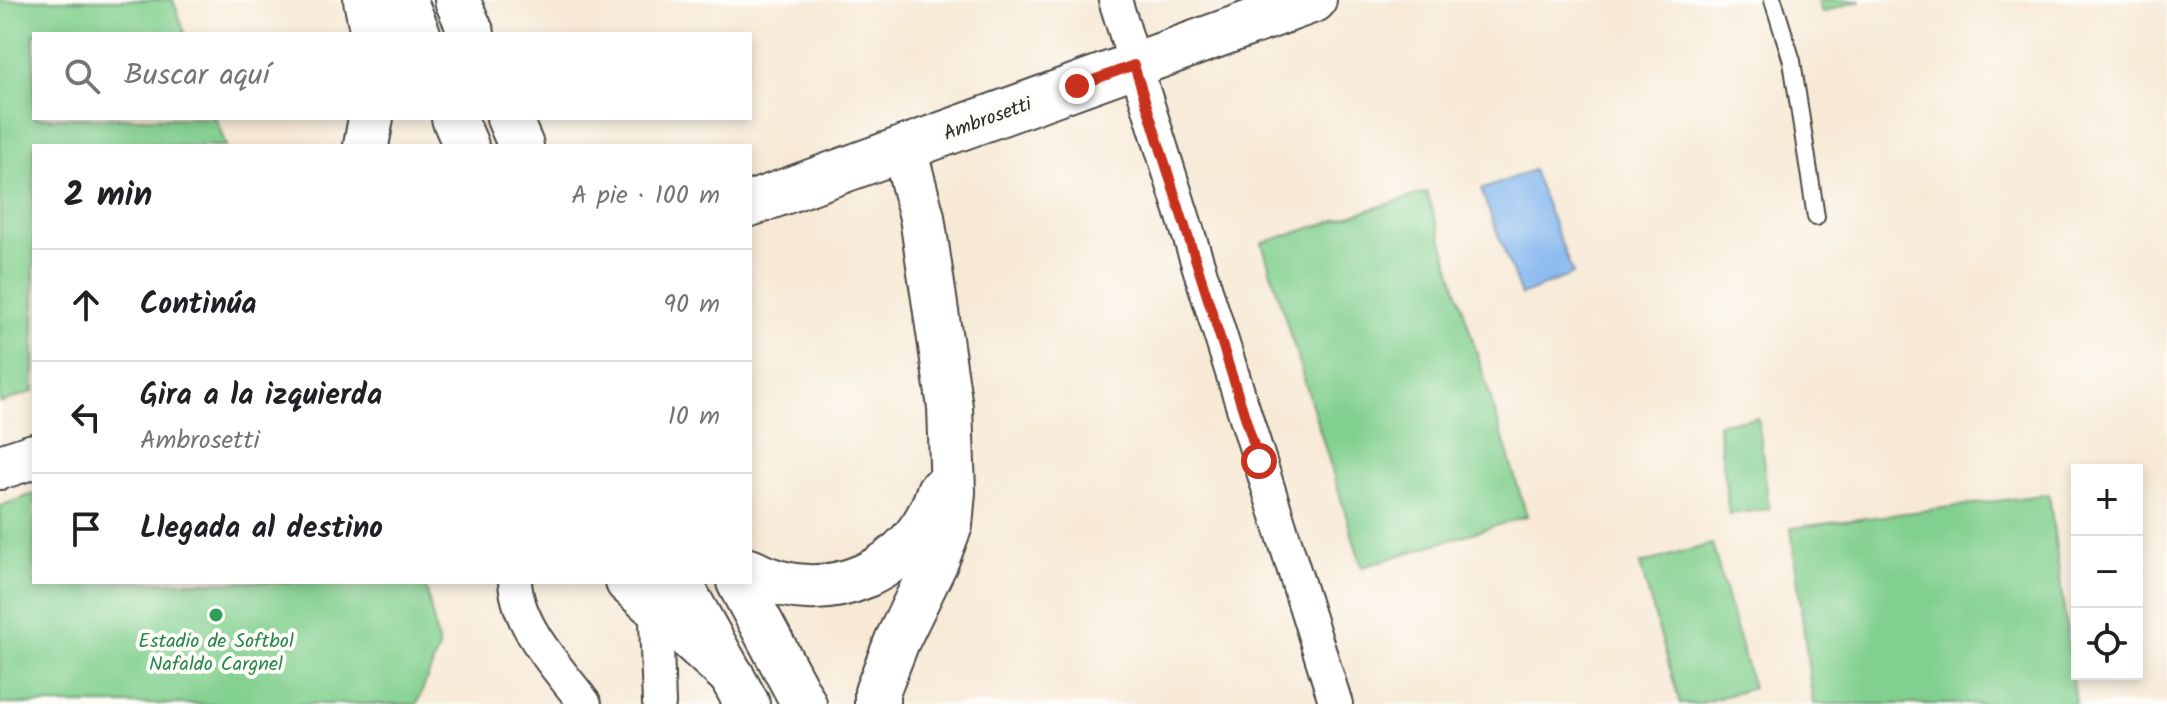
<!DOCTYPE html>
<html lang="es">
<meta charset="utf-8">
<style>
:root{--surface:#fff;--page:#f6f6f6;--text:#202124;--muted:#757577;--line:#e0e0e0}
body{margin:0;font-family:Kalam,sans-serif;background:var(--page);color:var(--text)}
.controls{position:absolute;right:24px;bottom:24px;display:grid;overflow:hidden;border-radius:0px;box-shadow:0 4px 12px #0003}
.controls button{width:72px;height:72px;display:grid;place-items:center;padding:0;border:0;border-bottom:2px solid var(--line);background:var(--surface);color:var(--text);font:40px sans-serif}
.stop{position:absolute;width:24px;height:24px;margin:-18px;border:6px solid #c8321e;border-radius:50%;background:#fff}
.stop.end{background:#c8321e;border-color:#fff;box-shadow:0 2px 8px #0008}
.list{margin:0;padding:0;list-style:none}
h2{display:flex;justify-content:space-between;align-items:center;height:104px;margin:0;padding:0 32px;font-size:34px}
h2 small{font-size:26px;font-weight:400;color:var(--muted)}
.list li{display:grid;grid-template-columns:52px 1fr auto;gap:24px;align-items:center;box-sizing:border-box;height:112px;padding:0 32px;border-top:2px solid var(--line)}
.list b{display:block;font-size:30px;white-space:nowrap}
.list p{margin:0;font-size:26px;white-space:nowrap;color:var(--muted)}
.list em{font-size:26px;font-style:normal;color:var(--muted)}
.icon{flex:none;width:44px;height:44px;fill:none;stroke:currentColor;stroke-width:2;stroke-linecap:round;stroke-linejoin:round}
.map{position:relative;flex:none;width:2167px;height:704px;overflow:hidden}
.search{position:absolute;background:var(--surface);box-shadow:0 4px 12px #0003;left:32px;top:32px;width:720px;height:88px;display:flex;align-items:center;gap:20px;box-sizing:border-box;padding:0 28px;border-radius:0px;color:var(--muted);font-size:30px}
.panel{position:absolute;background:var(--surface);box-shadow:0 4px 12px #0003;left:32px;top:144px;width:720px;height:440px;border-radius:0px}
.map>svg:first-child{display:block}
</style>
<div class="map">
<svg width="2167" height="704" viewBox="0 0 2167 704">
<rect width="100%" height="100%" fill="#fdfcf7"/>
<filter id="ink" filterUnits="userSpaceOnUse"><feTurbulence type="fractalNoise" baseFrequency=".0125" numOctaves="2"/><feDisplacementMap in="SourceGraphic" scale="16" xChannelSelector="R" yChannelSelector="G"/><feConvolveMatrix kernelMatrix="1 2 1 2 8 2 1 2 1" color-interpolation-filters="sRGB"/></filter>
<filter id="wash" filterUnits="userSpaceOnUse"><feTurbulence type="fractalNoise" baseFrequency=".006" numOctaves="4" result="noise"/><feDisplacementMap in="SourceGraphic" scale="32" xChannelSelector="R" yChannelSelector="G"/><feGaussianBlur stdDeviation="1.8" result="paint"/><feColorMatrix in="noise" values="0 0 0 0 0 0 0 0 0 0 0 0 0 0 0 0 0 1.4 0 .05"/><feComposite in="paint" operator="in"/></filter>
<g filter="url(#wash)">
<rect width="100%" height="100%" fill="#f7e9d5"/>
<g fill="#82d08f" stroke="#567e5d" stroke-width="2">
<polygon points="0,0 173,0 185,34 34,34 34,118 216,118 226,146 34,146 34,391 0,403"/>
<polygon points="1818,0 1861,0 1822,13"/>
<polygon points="1427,192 1527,516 1362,567 1262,243"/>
<polygon points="1758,418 1769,509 1729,514 1718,423"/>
<polygon points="34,494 34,582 425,582 439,648 417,704 0,704 0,506"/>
<polygon points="2049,494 2076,704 1813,704 1791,528"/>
<polygon points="1712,544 1753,688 1697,704 1680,704 1640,564"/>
</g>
<polygon fill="#81b5ef" stroke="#56708d" stroke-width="2" points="1533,170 1573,274 1521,295 1481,190"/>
</g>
<g filter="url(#ink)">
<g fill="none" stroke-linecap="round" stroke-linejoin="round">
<defs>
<polyline id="lane" points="1773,0 1792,61 1816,217"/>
<g id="street">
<polyline points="1115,0 1336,704"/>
<path d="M515,582c3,46 44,87 70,122"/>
<polyline points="655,593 659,704"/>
</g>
<g id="secondary">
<polyline points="750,204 1314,0"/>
<polyline points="0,467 34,456"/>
</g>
<g id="highway">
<polyline points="366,0 373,34"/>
<polyline points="404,0 418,34"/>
<polyline points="457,0 472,34"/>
<polyline points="454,118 466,146"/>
<polyline points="509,118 521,146"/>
<polyline points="366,146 371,118"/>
<path d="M750,571c75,41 165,0 189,-80"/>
<polyline points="628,582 732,676"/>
<polyline points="679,582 747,704"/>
<polyline points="739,582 804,704"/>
<polyline points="877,704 877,692 897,641 936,561 950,525 953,492 950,407 922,217 904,148"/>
</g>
</defs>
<use href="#lane" stroke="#4a4844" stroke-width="20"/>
<use href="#street" stroke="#4a4844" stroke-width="36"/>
<use href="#secondary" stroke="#4a4844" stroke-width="48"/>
<use href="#highway" stroke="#4a4844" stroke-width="48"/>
<use href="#lane" stroke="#fff" stroke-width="16"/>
<use href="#street" stroke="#fff" stroke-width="32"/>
<use href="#secondary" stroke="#fff" stroke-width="44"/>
<use href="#highway" stroke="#fff" stroke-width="44"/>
</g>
</g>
<g fill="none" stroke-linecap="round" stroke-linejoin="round" filter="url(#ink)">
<polyline stroke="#c8321e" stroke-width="10" points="1077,86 1134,65 1259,461"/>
</g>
<circle fill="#2e9e5b" stroke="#fdfcf7" stroke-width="3" cx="216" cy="615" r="8"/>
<g text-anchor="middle" stroke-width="8" stroke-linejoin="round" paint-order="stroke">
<g font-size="20" fill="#2b2b2b" stroke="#fdfcf7">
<text transform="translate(987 118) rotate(-20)" y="7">Ambrosetti</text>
</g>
<g font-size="20" fill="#27864d" stroke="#fdfcf7">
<text x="216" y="647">Estadio de Softbol<tspan x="216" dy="23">Nafaldo Cargnel</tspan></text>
</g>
</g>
</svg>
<div class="controls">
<button>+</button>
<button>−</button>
<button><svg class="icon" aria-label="locate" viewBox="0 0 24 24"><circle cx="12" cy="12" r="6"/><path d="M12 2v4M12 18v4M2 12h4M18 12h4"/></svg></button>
</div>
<div class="stop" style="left:1259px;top:461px"></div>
<div class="stop end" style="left:1077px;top:86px"></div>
<div class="search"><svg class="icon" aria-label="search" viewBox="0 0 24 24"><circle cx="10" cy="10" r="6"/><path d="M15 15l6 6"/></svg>Buscar aquí</div>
<section class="panel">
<h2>2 min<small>A pie · 100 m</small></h2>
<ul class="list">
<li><svg class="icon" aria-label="ahead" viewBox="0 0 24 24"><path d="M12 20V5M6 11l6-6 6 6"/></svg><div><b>Continúa</b></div><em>90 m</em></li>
<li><svg class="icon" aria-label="left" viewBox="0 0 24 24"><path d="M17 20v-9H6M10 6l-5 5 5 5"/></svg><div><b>Gira a la izquierda</b><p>Ambrosetti</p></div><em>10 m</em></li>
<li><svg class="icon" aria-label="arrive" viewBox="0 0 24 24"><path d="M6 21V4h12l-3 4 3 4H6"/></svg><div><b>Llegada al destino</b></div></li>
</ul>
</section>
</div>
